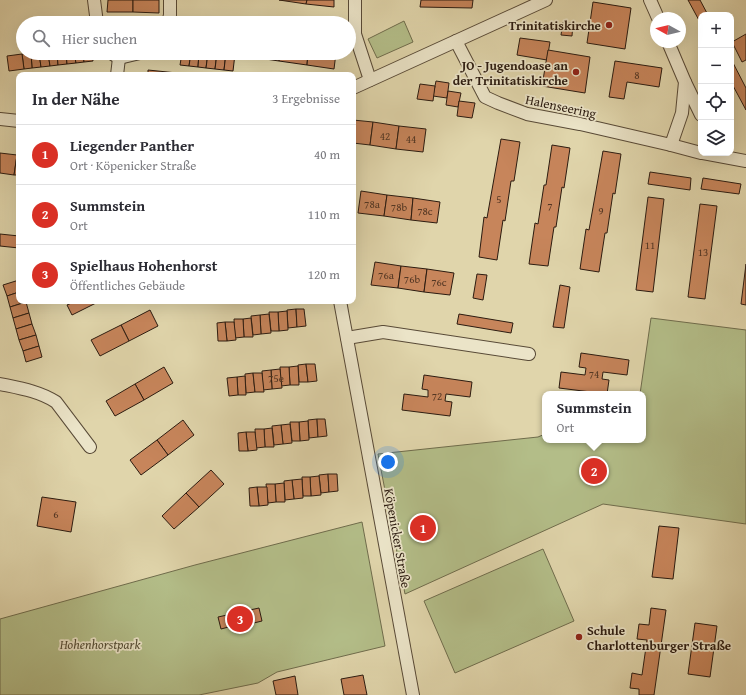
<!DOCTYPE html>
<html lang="de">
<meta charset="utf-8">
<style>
:root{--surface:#fff;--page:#f2f2f3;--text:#2b2b33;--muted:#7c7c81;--line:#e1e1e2;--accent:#d93025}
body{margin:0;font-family:"Gentium Book Plus",serif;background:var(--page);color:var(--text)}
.controls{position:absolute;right:12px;top:12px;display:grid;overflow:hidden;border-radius:8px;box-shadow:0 4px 16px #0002}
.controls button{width:36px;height:36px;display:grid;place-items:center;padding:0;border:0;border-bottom:1px solid var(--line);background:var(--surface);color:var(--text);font:20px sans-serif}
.compass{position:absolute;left:650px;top:12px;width:36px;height:36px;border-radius:50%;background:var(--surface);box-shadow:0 4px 16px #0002;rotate:278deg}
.you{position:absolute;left:388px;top:462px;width:14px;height:14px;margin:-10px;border:3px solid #fff;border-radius:50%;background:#1a73e8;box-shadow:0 0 0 6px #1a73e833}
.badge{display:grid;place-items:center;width:26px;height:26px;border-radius:50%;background:var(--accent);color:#fff;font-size:13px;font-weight:700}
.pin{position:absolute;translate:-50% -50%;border:2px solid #fff;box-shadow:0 1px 4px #0006}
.popup{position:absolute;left:542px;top:391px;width:104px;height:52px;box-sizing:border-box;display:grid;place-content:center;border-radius:8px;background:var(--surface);filter:drop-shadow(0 1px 3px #0005);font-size:13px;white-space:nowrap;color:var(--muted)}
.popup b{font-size:15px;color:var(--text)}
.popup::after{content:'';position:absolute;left:50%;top:100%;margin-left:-8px;border:8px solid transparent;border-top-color:var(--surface)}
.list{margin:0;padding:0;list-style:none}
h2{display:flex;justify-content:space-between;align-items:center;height:52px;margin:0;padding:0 16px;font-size:17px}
h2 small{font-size:13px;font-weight:400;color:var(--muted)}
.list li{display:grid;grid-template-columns:26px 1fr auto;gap:12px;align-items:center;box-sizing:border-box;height:60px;padding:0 16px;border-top:1px solid var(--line)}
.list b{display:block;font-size:15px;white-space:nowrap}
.list p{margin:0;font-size:13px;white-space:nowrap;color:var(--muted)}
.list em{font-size:13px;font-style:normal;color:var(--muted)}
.icon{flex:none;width:22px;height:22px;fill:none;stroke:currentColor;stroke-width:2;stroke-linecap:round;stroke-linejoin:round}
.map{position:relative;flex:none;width:746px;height:695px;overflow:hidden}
.search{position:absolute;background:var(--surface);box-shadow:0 4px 16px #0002;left:16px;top:16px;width:340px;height:44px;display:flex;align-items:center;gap:10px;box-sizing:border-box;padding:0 14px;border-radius:22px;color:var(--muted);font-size:15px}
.panel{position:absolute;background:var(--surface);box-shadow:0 4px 16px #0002;left:16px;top:72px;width:340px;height:232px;border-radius:8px}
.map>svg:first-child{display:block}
</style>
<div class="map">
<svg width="746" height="695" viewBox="0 0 746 695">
<rect width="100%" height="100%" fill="#e0d5ab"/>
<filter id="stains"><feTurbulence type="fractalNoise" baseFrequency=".005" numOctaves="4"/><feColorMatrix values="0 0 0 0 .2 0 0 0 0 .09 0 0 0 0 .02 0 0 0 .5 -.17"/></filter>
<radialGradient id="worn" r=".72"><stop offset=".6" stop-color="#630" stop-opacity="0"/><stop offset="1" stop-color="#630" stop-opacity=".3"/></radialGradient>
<g fill="#b3bd88" stroke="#6f6c4c">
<polygon points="404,21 413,42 377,58 368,39"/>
<polygon points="651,318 746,330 746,524 603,504 405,594 378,454 538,437 545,434 545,440 643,440 643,394 640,394"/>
<polygon points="362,522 385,646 277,672 258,683 199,695 0,695 0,619 195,565"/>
<polygon points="543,549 574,621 455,673 424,601"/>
</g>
<g fill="#c7855b" stroke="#2b1b10">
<polygon points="108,0 133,0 133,12 107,12"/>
<polygon points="133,0 159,0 159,13 133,12"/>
<polygon points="279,0 307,0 306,4"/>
<polygon points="307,0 334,0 334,7 306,4"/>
<polygon points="421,0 473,0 472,8 420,7"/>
<polygon points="688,0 700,0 708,15 701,15 701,24"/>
<polygon points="593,2 631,8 625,49 587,43"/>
<polygon points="563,22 573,23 572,36 561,35"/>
<polygon points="746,34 746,60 742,62 732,42"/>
<polygon points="520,38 550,42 547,60 517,55"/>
<polygon points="548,50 590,57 585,93 542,86"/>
<polygon points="31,53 39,53 41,67 32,68"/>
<polygon points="31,53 32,68 24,69 22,54"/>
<polygon points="39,53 48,53 50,66 41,67"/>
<polygon points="48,53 57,53 58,65 50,66"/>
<polygon points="57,53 66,53 67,64 58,65"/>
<polygon points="66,53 74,53 76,63 67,64"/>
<polygon points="74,53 83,53 84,62 76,63"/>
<polygon points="83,53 92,53 93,61 84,62"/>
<polygon points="182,53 191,53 189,66 180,65"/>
<polygon points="191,53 199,53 198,67 189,66"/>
<polygon points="199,53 208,53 206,68 198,67"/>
<polygon points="208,53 217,53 215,69 206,68"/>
<polygon points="217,53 226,53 224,70 215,69"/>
<polygon points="226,53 235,54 233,71 224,70"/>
<polygon points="253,53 281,53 279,61 252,57"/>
<polygon points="281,53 308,53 307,65 279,61"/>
<polygon points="308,53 336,53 334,69 307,65"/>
<polygon points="22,54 24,69 9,71 7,56"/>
<polygon points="731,59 746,88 746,110 731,82"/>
<polygon points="615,61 662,68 659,87 627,82 624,99 609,97"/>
<polygon points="148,70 177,73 177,75 148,75"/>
<polygon points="436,81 449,83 447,98 433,96"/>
<polygon points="420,84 435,86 433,101 417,99"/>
<polygon points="448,91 461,93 458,107 446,105"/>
<polygon points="459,101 475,103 472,118 457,116"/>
<polygon points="353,120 373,122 370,145 353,143"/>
<polygon points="373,122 399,126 396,149 370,145"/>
<polygon points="399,126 426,129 423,152 396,149"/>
<polygon points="501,139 520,142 514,181 511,181 505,221 503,220 497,260 479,257 484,217 487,218"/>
<polygon points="552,145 570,148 564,188 562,187 556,227 554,227 548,266 529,264 535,223 538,224 544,185 546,185"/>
<polygon points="603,151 621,154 615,194 613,193 607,233 605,233 599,272 580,269 586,229 589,230"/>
<polygon points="0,153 17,155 14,175 0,173"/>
<polygon points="17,155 19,155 19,175 14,175"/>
<polygon points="650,172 691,178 690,190 648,184"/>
<polygon points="703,178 741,184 739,194 701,189"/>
<polygon points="361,191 387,195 384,216 358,213"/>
<polygon points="387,195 413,198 411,220 384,216"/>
<polygon points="648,197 664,199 653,292 636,290"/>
<polygon points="413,198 440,202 437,223 411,220"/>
<polygon points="700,204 717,206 705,299 688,297"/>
<polygon points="0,234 19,236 19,248 0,246"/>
<polygon points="375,262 401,266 398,288 371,285"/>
<polygon points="746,264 746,305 741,304"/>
<polygon points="401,266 427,269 424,292 398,288"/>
<polygon points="427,269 454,273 450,295 424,292"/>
<polygon points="477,274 487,275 483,300 473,298"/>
<polygon points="19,280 19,292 7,296 3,285"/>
<polygon points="560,285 570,287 564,328 553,327"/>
<polygon points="19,292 19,301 26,301 26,302 10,307 7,296"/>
<polygon points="76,301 100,301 72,315 67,305"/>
<polygon points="26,302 29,313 13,318 10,307"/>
<polygon points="296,309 297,327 288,328 287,310"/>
<polygon points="296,309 304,309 306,326 297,327"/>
<polygon points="150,310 158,326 129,341 121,325"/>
<polygon points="287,311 288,330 279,331 278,312"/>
<polygon points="269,312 278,312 279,331 271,331"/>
<polygon points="29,313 32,324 16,329 13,318"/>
<polygon points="269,314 271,333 261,334 260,315"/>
<polygon points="459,314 513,323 511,333 457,324"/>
<polygon points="260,315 261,334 253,335 251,316"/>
<polygon points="251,318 253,337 244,337 243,319"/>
<polygon points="234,319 243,319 244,337 235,338"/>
<polygon points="225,322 234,322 236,340 227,341"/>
<polygon points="225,322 227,341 218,341 217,323"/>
<polygon points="32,324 36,335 19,340 16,329"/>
<polygon points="121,325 129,341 100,356 91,340"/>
<polygon points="36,335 39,346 23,351 19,340"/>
<polygon points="39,346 42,357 26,362 23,351"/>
<polygon points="581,353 629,360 627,375 603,372 602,379 609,380 607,394 559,388 561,372 585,375 586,368 579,367"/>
<polygon points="306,364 308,382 299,382 298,365"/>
<polygon points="306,364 315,364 317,381 308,382"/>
<polygon points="298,366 299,385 290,385 289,367"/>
<polygon points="164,367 173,383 144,400 135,384"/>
<polygon points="280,367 289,367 290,385 281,386"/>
<polygon points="280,369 282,388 272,389 271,370"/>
<polygon points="271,370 272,389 263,390 262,371"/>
<polygon points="253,373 255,392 246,393 245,374"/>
<polygon points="253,373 262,373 264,392 255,392"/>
<polygon points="424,375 472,382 470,397 446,394 445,401 452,402 450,416 402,410 404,394 428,397 428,390 422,389"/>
<polygon points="245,376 246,395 238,395 237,377"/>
<polygon points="237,377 238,395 229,396 227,378"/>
<polygon points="135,384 144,400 115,416 106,401"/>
<polygon points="317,419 318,437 309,438 308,420"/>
<polygon points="317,419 325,419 327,436 318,437"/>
<polygon points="183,420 194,435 168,455 157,440"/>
<polygon points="308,421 309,440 300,441 299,422"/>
<polygon points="290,422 299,422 300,441 292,441"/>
<polygon points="290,424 292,443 283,444 281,425"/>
<polygon points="281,425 283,444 274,445 272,426"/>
<polygon points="272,428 274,447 265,447 264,429"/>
<polygon points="255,429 264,429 265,447 256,448"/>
<polygon points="246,432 255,432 257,450 248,451"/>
<polygon points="246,432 248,451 239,451 238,433"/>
<polygon points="157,440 168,455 141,475 130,460"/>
<polygon points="211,470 224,484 199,507 186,493"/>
<polygon points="328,474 329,492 321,493 319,475"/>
<polygon points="328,474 337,474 338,491 329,492"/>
<polygon points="319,476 321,495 311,496 310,477"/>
<polygon points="302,477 310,477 311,496 303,496"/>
<polygon points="302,479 303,498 294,499 292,480"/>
<polygon points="292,480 294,499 285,500 284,481"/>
<polygon points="284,483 285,502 276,502 275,484"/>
<polygon points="266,484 275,484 276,502 268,503"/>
<polygon points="257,487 267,487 268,505 259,506"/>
<polygon points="257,487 259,506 250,506 249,488"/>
<polygon points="186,493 199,507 174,529 162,516"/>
<polygon points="42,497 76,502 71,532 37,526"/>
<polygon points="659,526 679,528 673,579 652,577"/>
<polygon points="259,608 262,621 237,627 236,625 221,629 218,617"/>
<polygon points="651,608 666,610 654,695 639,695 639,689 630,688 632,673 642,675 647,640 637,639 639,624 649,625"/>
<polygon points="695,623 717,626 710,677 688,674"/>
<polygon points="363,675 367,695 344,695 341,679"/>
<polygon points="295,676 298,695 276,695 273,681"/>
</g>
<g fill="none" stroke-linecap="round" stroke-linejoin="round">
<defs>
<g id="minor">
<polyline points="94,0 97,23"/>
<polyline points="355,0 355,34 370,80"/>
<polyline points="650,0 658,18"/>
<polyline points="168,23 170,15 170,0"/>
<polyline points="456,41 485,97 498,103 527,114 580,124 671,145 682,113 685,82 668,42"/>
<polyline points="111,53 119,58 140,53"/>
<polyline points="117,75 119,58"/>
<polyline points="685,82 701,115"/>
<polyline points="353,88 546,0"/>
<polyline points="0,119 19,121"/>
<polyline points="671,145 701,153"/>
<polyline points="703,153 746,161"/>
<polyline points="340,301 413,695"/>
<polyline points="347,338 383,332 529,354"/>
<path d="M0,384c19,4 39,7 56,18l34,45"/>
</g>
</defs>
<use href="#minor" stroke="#584a37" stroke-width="14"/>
<use href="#minor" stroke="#ebe4c8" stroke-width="12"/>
</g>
<g fill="#8f2418" stroke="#ebe4c8" stroke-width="1.5">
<circle cx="609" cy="25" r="4"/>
<circle cx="576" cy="72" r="4"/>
<circle cx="579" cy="637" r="4"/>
</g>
<g text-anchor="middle" stroke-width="3.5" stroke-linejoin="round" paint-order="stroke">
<g font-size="11" fill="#523623">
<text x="637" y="79">8</text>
<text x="385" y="140">42</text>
<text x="411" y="143">44</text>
<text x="499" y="203">5</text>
<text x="372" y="208">78a</text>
<text x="550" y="210">7</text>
<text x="399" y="211">78b</text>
<text x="425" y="215">78c</text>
<text x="601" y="215">9</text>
<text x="650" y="249">11</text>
<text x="703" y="256">13</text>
<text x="386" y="279">76a</text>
<text x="412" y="283">76b</text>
<text x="439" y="286">76c</text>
<text x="594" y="378">74</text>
<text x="276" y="382">75e</text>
<text x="437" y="400">72</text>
<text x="56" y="518">6</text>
</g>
<g font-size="13" font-weight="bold" fill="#2b1b10" stroke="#ebe4c8" text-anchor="end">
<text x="601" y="30">Trinitatiskirche</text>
<text x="568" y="70">JO - Jugendoase an<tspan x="568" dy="15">der Trinitatiskirche</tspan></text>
<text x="587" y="635" text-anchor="start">Schule<tspan x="587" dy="15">Charlottenburger Straße</tspan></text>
</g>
<g font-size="13" fill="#2b1b10" stroke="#ebe4c8">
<text transform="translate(561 106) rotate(12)" y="5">Halenseering</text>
<text transform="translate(398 538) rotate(80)" y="5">Köpenicker Straße</text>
</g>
<g font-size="13" font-style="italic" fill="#544c34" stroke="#ebe4c8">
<text x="100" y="649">Hohenhorstpark</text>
</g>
</g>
<rect width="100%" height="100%" filter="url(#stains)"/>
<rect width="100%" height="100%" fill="url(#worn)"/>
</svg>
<div class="controls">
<button>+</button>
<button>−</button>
<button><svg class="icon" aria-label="locate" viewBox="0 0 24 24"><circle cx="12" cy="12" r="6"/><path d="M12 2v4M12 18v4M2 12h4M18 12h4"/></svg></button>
<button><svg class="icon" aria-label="layers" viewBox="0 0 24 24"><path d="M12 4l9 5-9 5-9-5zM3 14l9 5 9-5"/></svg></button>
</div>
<svg class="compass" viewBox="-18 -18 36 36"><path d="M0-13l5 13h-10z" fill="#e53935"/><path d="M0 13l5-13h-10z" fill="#7c7c81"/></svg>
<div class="you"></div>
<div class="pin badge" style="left:423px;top:528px">1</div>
<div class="pin badge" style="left:594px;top:471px">2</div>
<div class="popup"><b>Summstein</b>Ort</div>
<div class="pin badge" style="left:240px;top:619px">3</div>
<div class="search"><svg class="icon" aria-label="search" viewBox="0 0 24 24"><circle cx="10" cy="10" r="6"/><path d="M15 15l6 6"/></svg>Hier suchen</div>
<section class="panel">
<h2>In der Nähe<small>3 Ergebnisse</small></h2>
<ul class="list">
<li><span class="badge">1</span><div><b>Liegender Panther</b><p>Ort · Köpenicker Straße</p></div><em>40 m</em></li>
<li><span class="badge">2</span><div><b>Summstein</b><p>Ort</p></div><em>110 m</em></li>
<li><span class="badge">3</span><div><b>Spielhaus Hohenhorst</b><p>Öffentliches Gebäude</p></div><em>120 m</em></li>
</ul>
</section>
</div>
